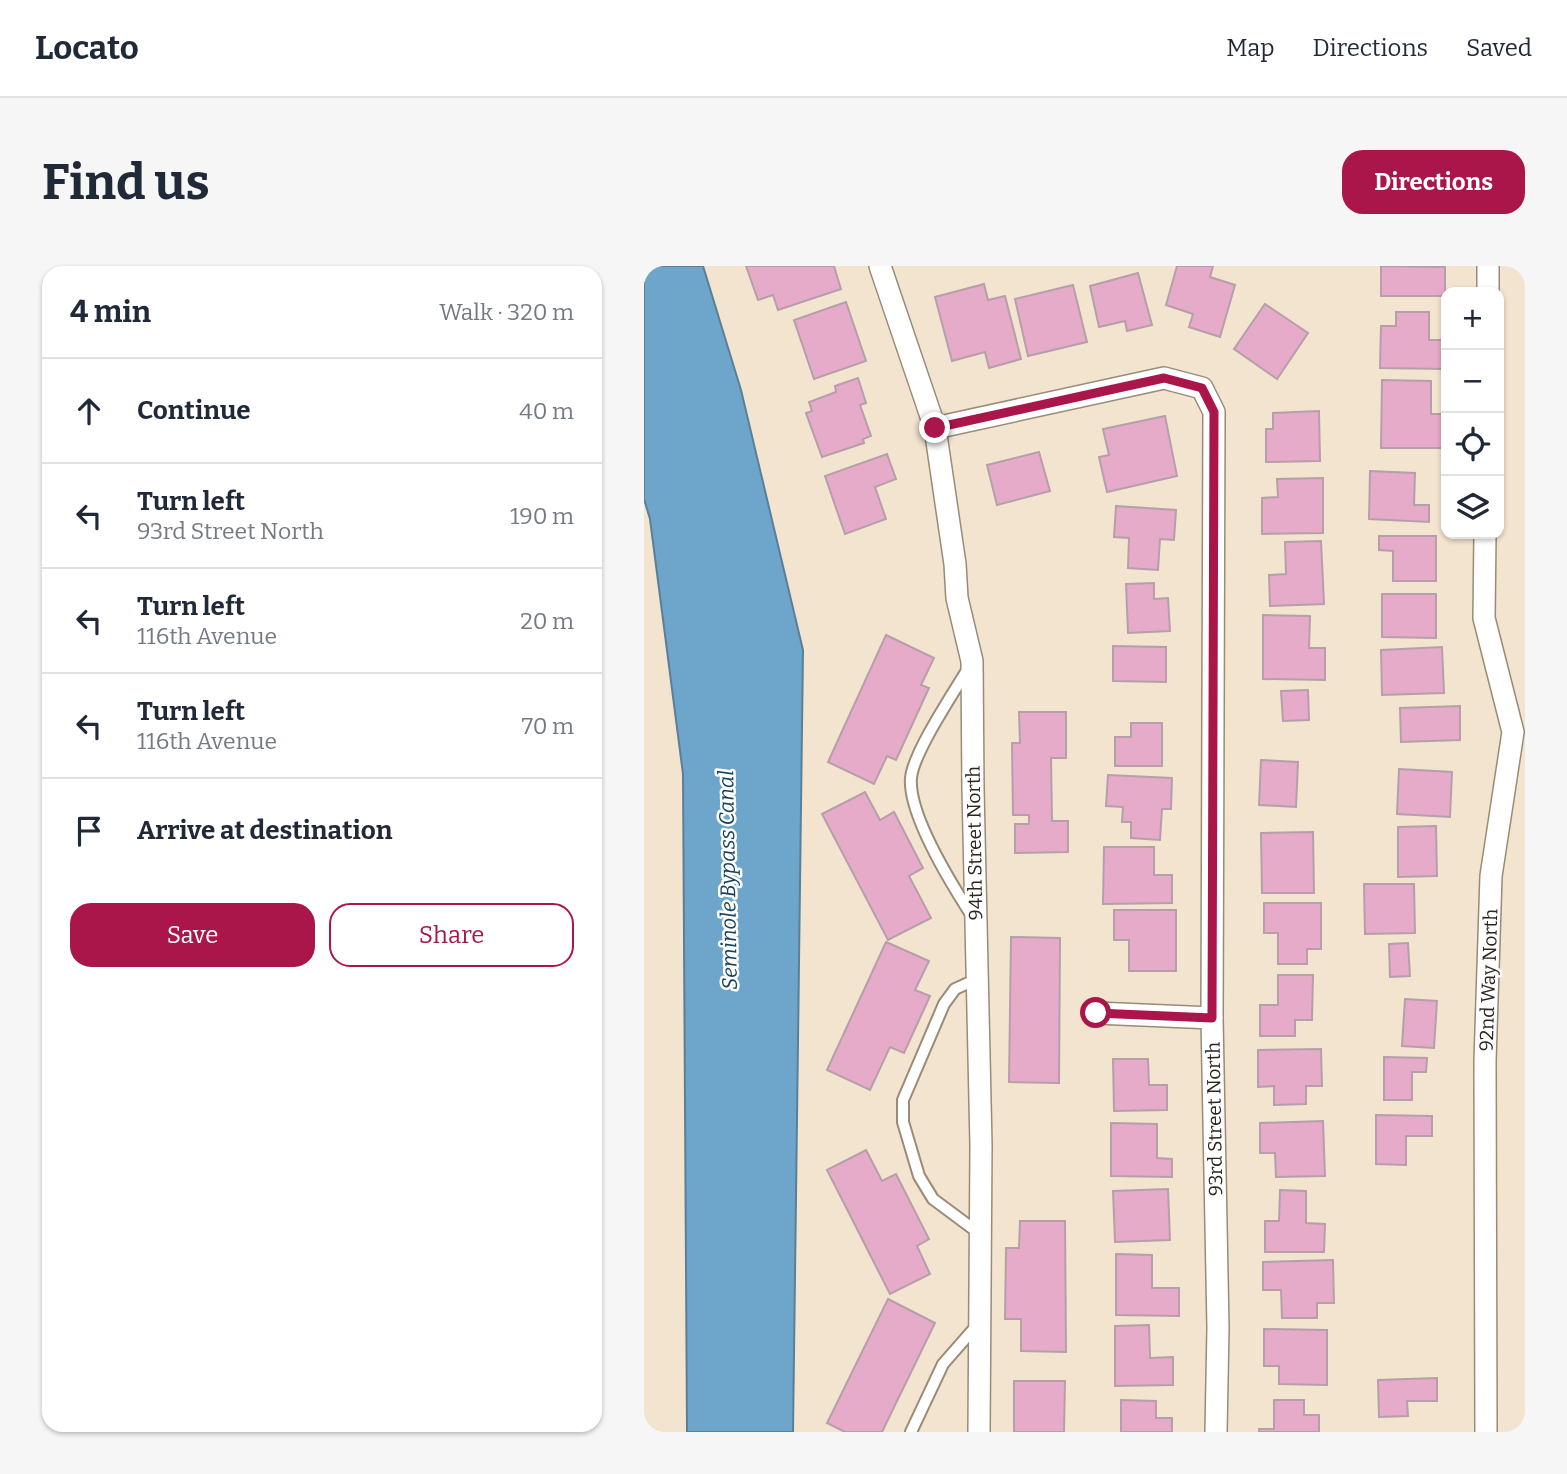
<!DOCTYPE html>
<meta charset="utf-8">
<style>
:root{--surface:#fff;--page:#f6f6f7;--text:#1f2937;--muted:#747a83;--line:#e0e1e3;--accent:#aa164a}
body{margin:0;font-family:Bitter,serif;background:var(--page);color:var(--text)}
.controls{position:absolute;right:21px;top:21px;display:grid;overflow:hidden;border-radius:14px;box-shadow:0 2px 5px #0004}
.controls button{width:63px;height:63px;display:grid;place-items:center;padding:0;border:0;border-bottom:2px solid var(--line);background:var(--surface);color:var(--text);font:35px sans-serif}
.stop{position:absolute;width:21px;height:21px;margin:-16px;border:5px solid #aa164a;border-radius:50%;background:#fff}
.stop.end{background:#aa164a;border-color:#fff;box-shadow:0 2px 7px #0008}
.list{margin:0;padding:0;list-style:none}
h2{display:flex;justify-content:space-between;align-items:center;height:91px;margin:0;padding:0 28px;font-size:30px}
h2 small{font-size:23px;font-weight:400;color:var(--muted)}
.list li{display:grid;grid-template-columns:46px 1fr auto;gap:21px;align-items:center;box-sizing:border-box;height:105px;padding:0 28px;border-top:2px solid var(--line)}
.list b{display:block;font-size:26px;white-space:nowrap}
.list p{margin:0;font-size:23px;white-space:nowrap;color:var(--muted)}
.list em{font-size:23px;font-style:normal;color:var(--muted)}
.actions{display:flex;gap:14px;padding:21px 28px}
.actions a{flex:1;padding:16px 0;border:2px solid var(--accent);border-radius:21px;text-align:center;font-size:24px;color:var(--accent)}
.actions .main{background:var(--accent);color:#fff}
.icon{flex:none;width:38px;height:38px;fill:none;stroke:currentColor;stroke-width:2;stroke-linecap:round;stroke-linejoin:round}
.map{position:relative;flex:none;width:881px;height:1166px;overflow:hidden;border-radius:21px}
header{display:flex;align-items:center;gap:42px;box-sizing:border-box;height:98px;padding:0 35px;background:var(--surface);border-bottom:2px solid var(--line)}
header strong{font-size:33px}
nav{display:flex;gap:38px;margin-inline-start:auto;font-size:24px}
.intro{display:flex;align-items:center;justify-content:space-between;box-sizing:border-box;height:168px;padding:0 42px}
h1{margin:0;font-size:49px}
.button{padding:18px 32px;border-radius:21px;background:var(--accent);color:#fff;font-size:24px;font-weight:700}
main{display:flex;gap:42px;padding:0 42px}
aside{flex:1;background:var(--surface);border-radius:21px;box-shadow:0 2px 5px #0004}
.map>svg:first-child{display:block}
</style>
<header>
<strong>Locato</strong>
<nav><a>Map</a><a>Directions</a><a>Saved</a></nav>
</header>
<div class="intro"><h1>Find us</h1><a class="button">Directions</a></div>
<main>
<aside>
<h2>4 min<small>Walk · 320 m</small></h2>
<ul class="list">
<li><svg class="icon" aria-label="ahead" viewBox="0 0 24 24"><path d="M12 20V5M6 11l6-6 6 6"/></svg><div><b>Continue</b></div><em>40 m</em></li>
<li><svg class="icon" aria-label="left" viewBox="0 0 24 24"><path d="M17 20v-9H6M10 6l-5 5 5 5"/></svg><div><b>Turn left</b><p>93rd Street North</p></div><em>190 m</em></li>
<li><svg class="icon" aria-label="left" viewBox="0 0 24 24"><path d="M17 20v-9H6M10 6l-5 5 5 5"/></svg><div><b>Turn left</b><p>116th Avenue</p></div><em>20 m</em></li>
<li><svg class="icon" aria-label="left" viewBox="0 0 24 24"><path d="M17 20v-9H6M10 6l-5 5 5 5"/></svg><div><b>Turn left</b><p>116th Avenue</p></div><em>70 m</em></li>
<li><svg class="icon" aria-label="arrive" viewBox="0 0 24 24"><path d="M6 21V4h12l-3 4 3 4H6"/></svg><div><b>Arrive at destination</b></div></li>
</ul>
<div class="actions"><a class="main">Save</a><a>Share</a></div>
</aside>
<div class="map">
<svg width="881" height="1166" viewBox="0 0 881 1166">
<rect width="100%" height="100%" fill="#f3e4cf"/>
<polygon fill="#6ea5ca" stroke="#5a7f96" stroke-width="2" points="0,0 59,0 97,124 159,384 149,1166 43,1166 39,508 6,253 0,233"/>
<g fill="#e6abc9" stroke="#b69eaa" stroke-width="2">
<polygon points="102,0 190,0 197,23 134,44 129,29 114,34"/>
<polygon points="533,0 569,0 566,11 591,19 576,71 545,61 549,48 522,39"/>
<polygon points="737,0 801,1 801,30 737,30"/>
<polygon points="494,7 508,59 483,65 481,55 455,61 446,20"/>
<polygon points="340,18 344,34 361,30 377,93 345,102 341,86 308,95 291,31"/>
<polygon points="429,19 443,76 384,90 371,33"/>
<polygon points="202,36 222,95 170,113 150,54"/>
<polygon points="621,38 664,67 633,113 590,83"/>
<polygon points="752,46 785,46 785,74 801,74 801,103 736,102 737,60 752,60"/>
<polygon points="214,112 222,137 216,139 227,170 219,173 220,177 178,191 162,147 168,145 165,136 192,126 191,120"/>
<polygon points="738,114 787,115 787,148 802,148 802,182 737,182"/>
<polygon points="675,145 676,195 622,196 622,163 629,163 629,147"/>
<polygon points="521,150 533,210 463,226 455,191 465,189 459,163"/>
<polygon points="395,186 406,225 353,239 343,199"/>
<polygon points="243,188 252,213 231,221 242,253 201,268 181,210"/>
<polygon points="726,205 771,207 770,239 785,239 785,256 725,253"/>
<polygon points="679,212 679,267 618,268 618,232 634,231 633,213"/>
<polygon points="472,240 532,244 530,274 516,273 514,304 484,302 485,272 470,271"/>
<polygon points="735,270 792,270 792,315 749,315 749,285 735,284"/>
<polygon points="677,275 680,338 626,340 625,309 642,308 641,276"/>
<polygon points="510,317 510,333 524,332 526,365 484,367 482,318"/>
<polygon points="738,328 792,328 792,372 738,371"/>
<polygon points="619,349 666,350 665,382 681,382 681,414 619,413"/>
<polygon points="242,369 290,392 277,419 285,422 252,494 243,490 230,518 184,496"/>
<polygon points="469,380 522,381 522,416 469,415"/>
<polygon points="798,381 800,427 738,429 737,384"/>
<polygon points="664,424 665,454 639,455 637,425"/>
<polygon points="816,440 816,474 757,476 756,442"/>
<polygon points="375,446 422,446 422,492 407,492 408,555 424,555 424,586 371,587 371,558 385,558 385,549 369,549 368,477 376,477"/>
<polygon points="487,457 518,457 518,500 471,500 471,471 487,471"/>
<polygon points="617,494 654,496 652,541 615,539"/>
<polygon points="755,503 808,506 806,551 753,548"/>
<polygon points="464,509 528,512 527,543 518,543 516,574 487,572 487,556 478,556 479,541 462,540"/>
<polygon points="221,526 236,554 250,546 279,602 265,610 287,652 244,674 178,548"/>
<polygon points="792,560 793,610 754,611 754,561"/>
<polygon points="669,566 670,627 618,627 617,567"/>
<polygon points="460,581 510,581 510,609 528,609 528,637 459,638"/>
<polygon points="720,618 770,618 771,667 721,668"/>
<polygon points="620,637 677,637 677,683 663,683 663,698 634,698 634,667 620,667"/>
<polygon points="470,644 532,644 532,705 485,705 485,674 470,674"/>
<polygon points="367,671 416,672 415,817 365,816"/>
<polygon points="242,676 285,695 271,724 286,730 260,787 246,781 226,824 183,804"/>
<polygon points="764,677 766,710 746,711 745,678"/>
<polygon points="634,709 669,709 668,754 651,754 651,770 616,770 616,739 634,739"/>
<polygon points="761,733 793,735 790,782 758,780"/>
<polygon points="677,783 678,820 662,820 662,838 630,839 630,820 614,821 614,784"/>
<polygon points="740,791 783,792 782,806 768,806 768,834 740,834"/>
<polygon points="469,793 504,793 505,819 523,819 523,844 470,845"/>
<polygon points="732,849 788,850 788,870 762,870 762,899 732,898"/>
<polygon points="679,855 681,910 632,911 631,887 616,887 616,857"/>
<polygon points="467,857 513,858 513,892 528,893 528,911 467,910"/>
<polygon points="222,884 238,915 252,908 285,973 273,980 286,1008 246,1028 183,904"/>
<polygon points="524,923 526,974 471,976 469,925"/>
<polygon points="636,924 662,925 662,957 681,958 680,986 621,986 621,955 635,955"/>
<polygon points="376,955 421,955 422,1086 377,1085 377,1053 361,1053 362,982 375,982"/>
<polygon points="472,988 508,989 508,1022 535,1022 535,1050 472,1049"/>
<polygon points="689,994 690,1037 673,1037 673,1052 638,1052 637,1024 619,1024 619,996"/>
<polygon points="244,1033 291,1057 238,1166 201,1166 183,1157"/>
<polygon points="505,1059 506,1092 529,1091 529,1119 471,1120 471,1060"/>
<polygon points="620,1063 683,1064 683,1119 635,1118 635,1100 620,1100"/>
<polygon points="793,1112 793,1135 763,1135 764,1150 735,1151 734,1114"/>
<polygon points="370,1115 421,1115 420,1166 370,1166"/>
<polygon points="477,1134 512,1135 512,1152 528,1152 528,1166 477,1166"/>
<polygon points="630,1134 660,1134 660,1149 675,1149 675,1166 615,1166 615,1163 630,1163"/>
</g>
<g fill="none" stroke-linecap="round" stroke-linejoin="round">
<defs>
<g id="lane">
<path d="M325,401c-15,25 -56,86 -58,111 -3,36 41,107 61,138"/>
<polyline points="333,713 311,723 300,738 259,834 259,856 275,910 289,933 336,968"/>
<polyline points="267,1166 299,1098 335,1057"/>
</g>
<g id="street">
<polyline points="236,0 291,162 311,298 313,332 328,395 329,523 337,879 335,1166"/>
<polyline points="844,26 844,0"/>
<polyline points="291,162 520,112 558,122 570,146 568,752 574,1062 572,1166"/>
<polyline points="841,268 840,352 869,466 847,610 841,795 842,1166"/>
<polyline points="452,747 568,752"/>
</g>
</defs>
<use href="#lane" stroke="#998b78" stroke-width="14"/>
<use href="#street" stroke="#998b78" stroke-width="24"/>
<use href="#lane" stroke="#fff" stroke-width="10"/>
<use href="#street" stroke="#fff" stroke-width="21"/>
</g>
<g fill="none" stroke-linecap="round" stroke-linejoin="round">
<polyline stroke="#aa164a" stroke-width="9" points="291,162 520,112 558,122 570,146 568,752 452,747"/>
</g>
<g text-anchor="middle" stroke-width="5" stroke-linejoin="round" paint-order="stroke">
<g font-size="19" fill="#2b251e" stroke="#fff">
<text transform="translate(330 577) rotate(-91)" y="7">94th Street North</text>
<text transform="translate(844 714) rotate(-88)" y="7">92nd Way North</text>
<text transform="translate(570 853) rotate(-91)" y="7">93rd Street North</text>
</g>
<g font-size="21" font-style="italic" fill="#15415b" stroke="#fff">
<text transform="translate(84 614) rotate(-91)" y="7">Seminole Bypass Canal</text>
</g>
</g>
</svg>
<div class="controls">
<button>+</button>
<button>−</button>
<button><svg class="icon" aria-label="locate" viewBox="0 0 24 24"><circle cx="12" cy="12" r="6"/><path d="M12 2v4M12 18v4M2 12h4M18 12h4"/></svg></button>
<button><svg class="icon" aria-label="layers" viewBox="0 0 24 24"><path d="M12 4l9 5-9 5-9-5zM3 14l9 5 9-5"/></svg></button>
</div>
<div class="stop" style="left:452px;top:747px"></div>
<div class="stop end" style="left:291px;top:162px"></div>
</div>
</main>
